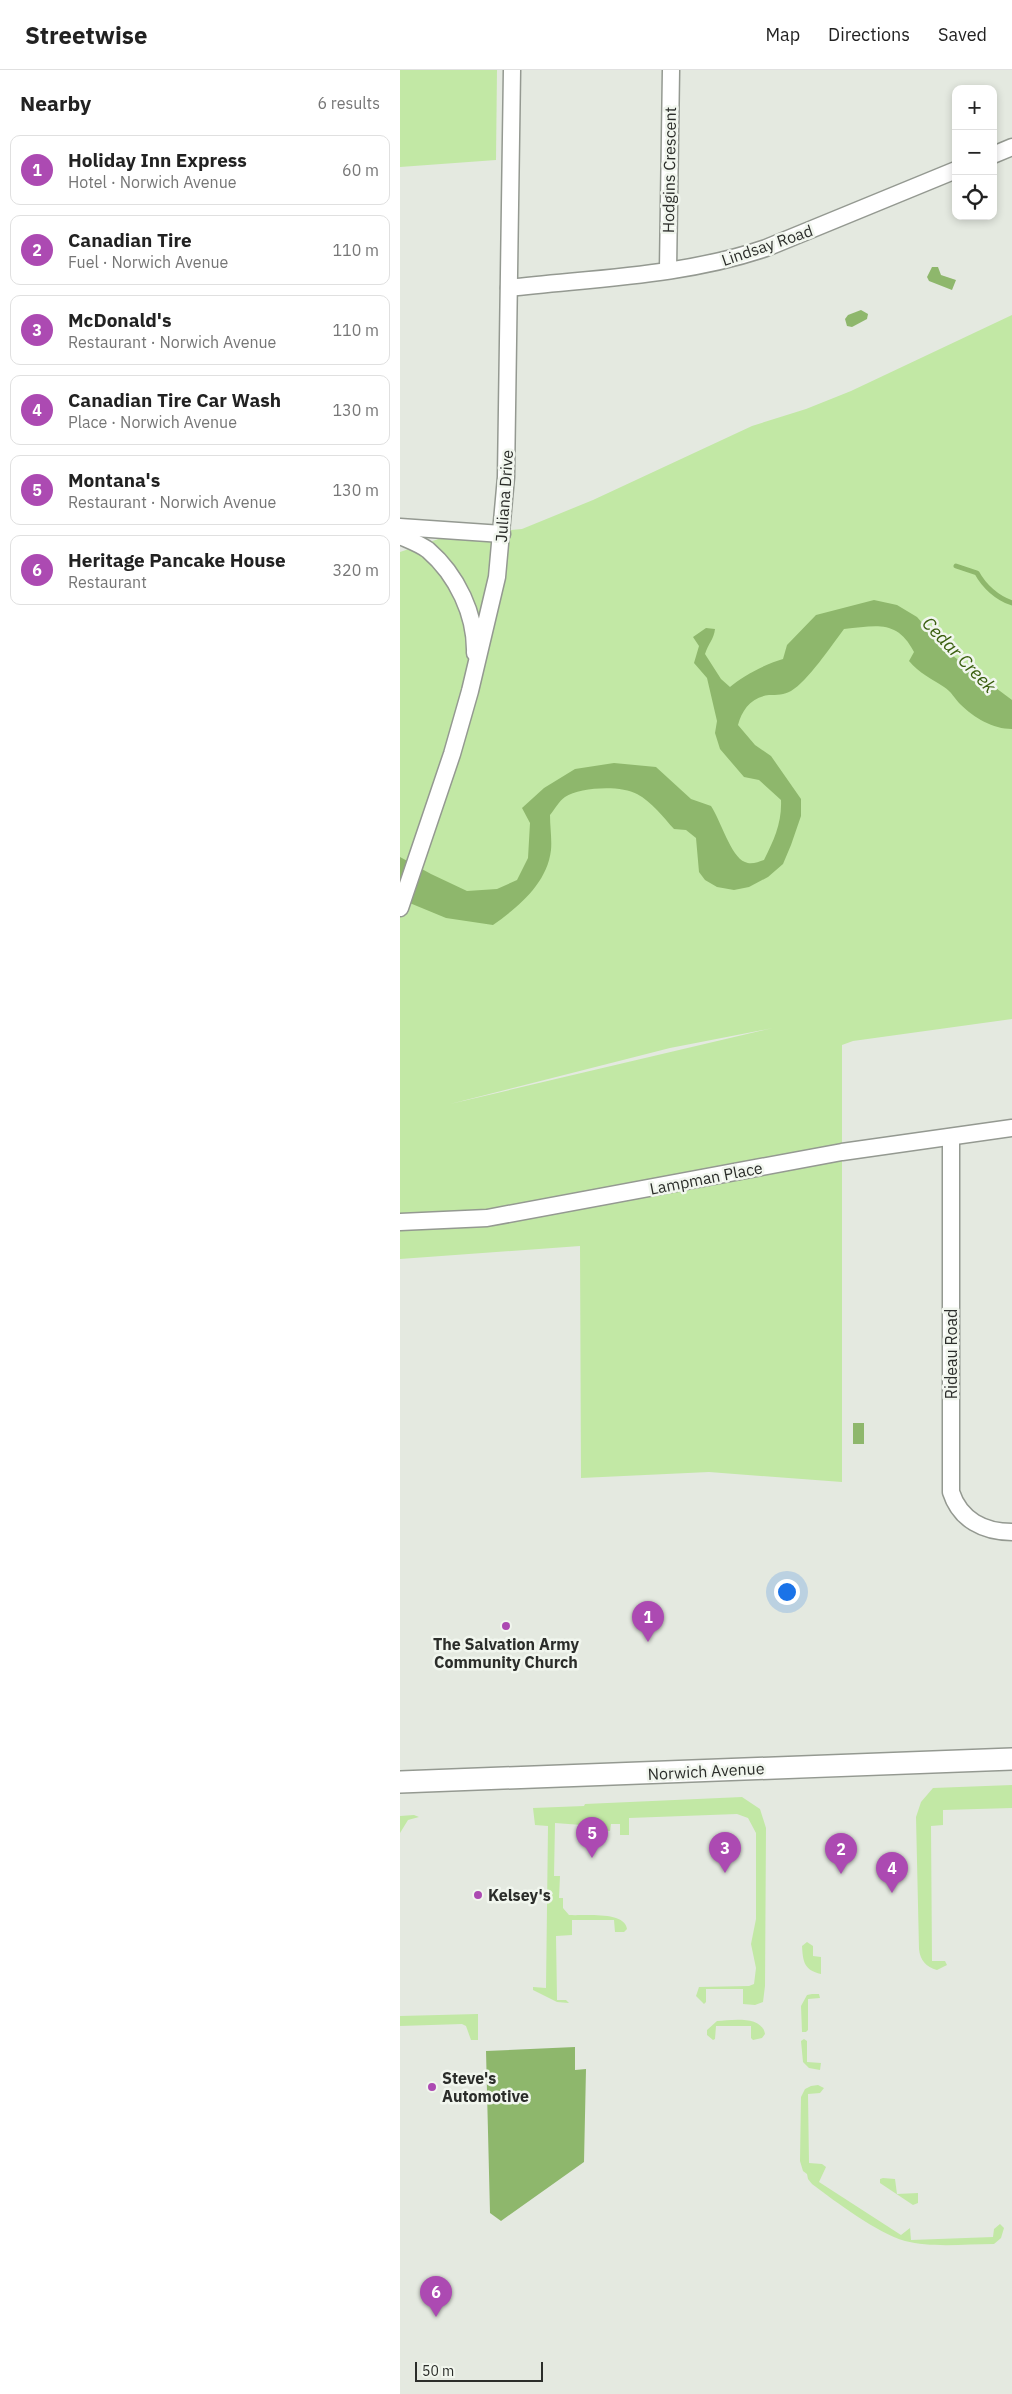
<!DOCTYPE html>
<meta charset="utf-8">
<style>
:root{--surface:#fff;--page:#f6f6f6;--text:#222;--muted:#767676;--line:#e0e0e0;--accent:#ac4ab2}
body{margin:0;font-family:"IBM Plex Sans",sans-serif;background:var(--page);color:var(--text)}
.controls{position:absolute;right:15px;top:15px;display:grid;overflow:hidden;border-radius:10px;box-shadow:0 2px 8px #0003}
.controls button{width:45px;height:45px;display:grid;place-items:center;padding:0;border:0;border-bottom:1px solid var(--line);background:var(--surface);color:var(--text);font:25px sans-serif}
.scale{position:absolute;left:15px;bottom:12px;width:128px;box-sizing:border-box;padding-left:5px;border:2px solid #2b2d2a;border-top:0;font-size:14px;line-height:18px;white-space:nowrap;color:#2b2d2a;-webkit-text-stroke:4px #f1f6ee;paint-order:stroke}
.you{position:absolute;left:386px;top:1521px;width:18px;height:18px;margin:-12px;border:4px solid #fff;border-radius:50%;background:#1a73e8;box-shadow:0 0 0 8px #1a73e833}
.badge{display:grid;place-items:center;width:32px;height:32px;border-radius:50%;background:var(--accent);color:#fff;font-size:16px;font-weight:700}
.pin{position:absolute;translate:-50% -41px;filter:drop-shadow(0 1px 2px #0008)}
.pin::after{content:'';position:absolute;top:26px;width:18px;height:15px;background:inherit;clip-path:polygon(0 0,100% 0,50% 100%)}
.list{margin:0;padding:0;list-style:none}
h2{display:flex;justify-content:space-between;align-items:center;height:65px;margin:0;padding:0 20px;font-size:21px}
h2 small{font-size:16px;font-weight:400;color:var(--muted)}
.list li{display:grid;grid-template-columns:32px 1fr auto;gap:15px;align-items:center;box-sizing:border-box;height:70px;margin:0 10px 10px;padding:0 10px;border:1px solid var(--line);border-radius:10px}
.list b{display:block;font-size:19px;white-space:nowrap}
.list p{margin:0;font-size:16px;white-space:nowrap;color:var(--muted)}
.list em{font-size:16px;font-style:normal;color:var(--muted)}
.icon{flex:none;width:28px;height:28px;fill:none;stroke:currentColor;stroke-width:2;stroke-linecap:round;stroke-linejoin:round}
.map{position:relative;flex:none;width:612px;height:2324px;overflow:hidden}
header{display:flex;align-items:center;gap:30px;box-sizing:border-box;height:70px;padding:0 25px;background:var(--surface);border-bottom:1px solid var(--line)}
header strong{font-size:24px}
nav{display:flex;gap:28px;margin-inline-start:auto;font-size:18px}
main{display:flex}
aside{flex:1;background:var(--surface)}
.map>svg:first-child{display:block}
</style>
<header>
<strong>Streetwise</strong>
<nav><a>Map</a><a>Directions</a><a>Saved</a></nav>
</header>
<main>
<aside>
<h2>Nearby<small>6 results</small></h2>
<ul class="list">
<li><span class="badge">1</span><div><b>Holiday Inn Express</b><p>Hotel · Norwich Avenue</p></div><em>60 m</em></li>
<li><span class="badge">2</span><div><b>Canadian Tire</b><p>Fuel · Norwich Avenue</p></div><em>110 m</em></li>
<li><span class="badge">3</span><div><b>McDonald's</b><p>Restaurant · Norwich Avenue</p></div><em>110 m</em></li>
<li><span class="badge">4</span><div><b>Canadian Tire Car Wash</b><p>Place · Norwich Avenue</p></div><em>130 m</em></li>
<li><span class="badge">5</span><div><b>Montana's</b><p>Restaurant · Norwich Avenue</p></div><em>130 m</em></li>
<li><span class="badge">6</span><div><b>Heritage Pancake House</b><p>Restaurant</p></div><em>320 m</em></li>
</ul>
</aside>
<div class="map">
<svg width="612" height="2324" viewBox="0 0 612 2324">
<rect width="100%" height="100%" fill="#e4e9e0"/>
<g fill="#c2e8a5" fill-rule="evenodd">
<polygon points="0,0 97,0 96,90 0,97"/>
<path d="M612,245v704l-159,22 -11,4v437l-133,-10 -128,6 -1,-232 -180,13v-707l50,-17 72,-6 71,-29 159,-74 54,-17 45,-18zM373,958l-323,76 220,-56z"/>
<path d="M612,1715v23l-69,2v15l-12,1 1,135h13l2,4 -10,5c-11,-3 -17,-10 -18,-21l-3,-132 5,-15 12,-14z"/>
<path d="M342,1727l18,12 6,19 -1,158 -2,16 -8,3 -12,-1v-15h-37v13l-2,2 -8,-8 3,-9 50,-1 5,-2 2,-16 -5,-24 5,-25v-86l-8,-15 -11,-4 -108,4v17h-9v-11h-9l-1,7h-14l-1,-5 -40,-3 -1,53h6l-1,22h4v10l6,7c15,1 56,-4 58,14l-3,3h-9l-1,-12h-42v15l-16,1 1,64h9l3,3 -12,-1 -24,-12v-3l13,1 2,-162 -13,-1 -2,-17 51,-2 1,-2z"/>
<polygon points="14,1745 19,1747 8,1750 0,1763 0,1746"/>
<path d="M407,1872l6,4v10l8,1v17c-17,-4 -18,-12 -19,-28z"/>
<polygon points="412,1924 419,1924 420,1928 408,1929 408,1960 406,1962 402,1962 401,1936 407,1925"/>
<polygon points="78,1944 78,1970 71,1970 66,1956 62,1954 0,1956 0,1946"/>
<path d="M317,1951c14,-1 45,-6 48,13l-3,4 -9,2 -2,-2v-12h-35l-1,13 -2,1 -6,-5v-5z"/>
<polygon points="404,1969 407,1971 407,1992 421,1993 420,2000 409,1998 403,1992 401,1971"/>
<path d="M411,2016l7,-1 6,3 -4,5 -12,1 1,69 13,1 4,3 -7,15 82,53 9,-7 1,12 82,-3 1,-8 6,-5 4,4 -3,10 -7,6c-29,0 -62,4 -89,-3 -28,-8 -69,-39 -93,-57l-4,-5 -1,-5 -4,-3 -3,-10 1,-64 4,-8z"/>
<polygon points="483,2108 495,2109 497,2124 518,2123 518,2133 513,2135 480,2113 480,2109"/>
</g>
<g fill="#8eb76c">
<polygon points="532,197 538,197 541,205 556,210 552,220 529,211 527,207"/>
<polygon points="461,240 468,244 467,249 452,257 447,256 445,249 448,245"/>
<path d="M474,530l23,5 20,12 32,36 63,47v29c-19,0 -38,-11 -52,-25 -5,-5 -9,-13 -16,-17 -12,-8 -25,-14 -35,-26l5,-9c-17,-33 -38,-26 -70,-23 -13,17 -36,52 -53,62 -7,4 -14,4 -22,4 -18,2 -27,15 -31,30l17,20 16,11 30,43v17l-10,29 -8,19 -15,13 -19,10 -15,3 -17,-3 -12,-7 -6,-8 -3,-34 -10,-8 -12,-1c-11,-12 -22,-27 -37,-35 -16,-9 -57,-7 -72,3 -6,4 -11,13 -15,18 0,12 2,24 1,35 -4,34 -33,57 -58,75l-47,-7 -46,-19v-42l31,17 36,17 30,-2 20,-9 11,-22 2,-35 -8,-15 22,-20 31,-19 39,-6 42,4 35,32 20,7c9,13 20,51 34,56 6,3 13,0 19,-2 10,-20 18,-37 17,-60l-22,-20 -15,-3 -24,-28 -5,-16 2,-12 -10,-43 -13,-15 5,-17 -6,-9 13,-9 9,1c-1,10 -7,15 -10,25l16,25 9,8c12,-11 38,-24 53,-28l4,-14 29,-30z"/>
<rect x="453" y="1353" width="11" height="21"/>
<polygon points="175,1977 175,2000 186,1999 184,2092 101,2151 90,2143 86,1981"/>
</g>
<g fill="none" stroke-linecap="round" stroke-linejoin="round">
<path stroke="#8eb76c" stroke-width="5" d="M556,496l21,7c7,13 20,25 35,30"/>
<defs>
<g id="minor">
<polyline points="593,85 612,77"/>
<polyline points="268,200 271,0"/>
<path d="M109,218c86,-10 175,-12 257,-40l190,-78"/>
<polyline points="0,457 102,464"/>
<path d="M0,466c9,4 20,8 28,14 29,25 48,65 47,103"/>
<polyline points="0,838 52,684 70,621 97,507 106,407 112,0"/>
<path d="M551,1067v355c9,28 33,40 61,40"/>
<polyline points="0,1152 87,1148 442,1082 612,1058"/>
</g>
<polyline id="major" points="0,1712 612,1689"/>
</defs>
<use href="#minor" stroke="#949991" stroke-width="19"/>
<use href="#major" stroke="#949991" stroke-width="24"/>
<use href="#minor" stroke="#fff" stroke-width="16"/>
<use href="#major" stroke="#fff" stroke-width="21"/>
</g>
<g fill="#ac4ab2" stroke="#f1f6ee" stroke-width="2">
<circle cx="106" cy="1556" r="5"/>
<circle cx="78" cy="1825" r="5"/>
<circle cx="32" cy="2017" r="5"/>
</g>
<g text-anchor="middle" stroke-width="5" stroke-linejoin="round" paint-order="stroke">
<g font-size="16" fill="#2b2d2a" stroke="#f1f6ee">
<text transform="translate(269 100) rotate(-89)" y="6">Hodgins Crescent</text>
<text transform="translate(367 175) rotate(-19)" y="6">Lindsay Road</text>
<text transform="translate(104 426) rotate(-86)" y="6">Juliana Drive</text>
<text transform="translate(306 1108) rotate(-11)" y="6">Lampman Place</text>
<text transform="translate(551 1284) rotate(-90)" y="6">Rideau Road</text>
<text transform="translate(306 1701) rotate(-3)" y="6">Norwich Avenue</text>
</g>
<g font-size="16" font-weight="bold" fill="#2b2d2a" stroke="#f1f6ee" text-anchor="start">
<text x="106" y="1580" text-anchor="middle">The Salvation Army<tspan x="106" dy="18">Community Church</tspan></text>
<text x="88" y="1831">Kelsey's</text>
<text x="42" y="2014">Steve's<tspan x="42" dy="18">Automotive</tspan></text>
</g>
<g font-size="18" font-style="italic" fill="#395e0e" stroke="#f1f6ee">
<text transform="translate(559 585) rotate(46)" y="6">Cedar Creek</text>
</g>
</g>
</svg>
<div class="controls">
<button>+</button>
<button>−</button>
<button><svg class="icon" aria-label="locate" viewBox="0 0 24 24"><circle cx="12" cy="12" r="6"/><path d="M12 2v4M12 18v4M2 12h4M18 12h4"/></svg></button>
</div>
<div class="scale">50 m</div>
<div class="you"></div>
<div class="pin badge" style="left:248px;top:1572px">1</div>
<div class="pin badge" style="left:441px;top:1804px">2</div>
<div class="pin badge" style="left:325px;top:1803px">3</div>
<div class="pin badge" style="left:492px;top:1823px">4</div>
<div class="pin badge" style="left:192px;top:1788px">5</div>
<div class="pin badge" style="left:36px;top:2247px">6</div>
</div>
</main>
